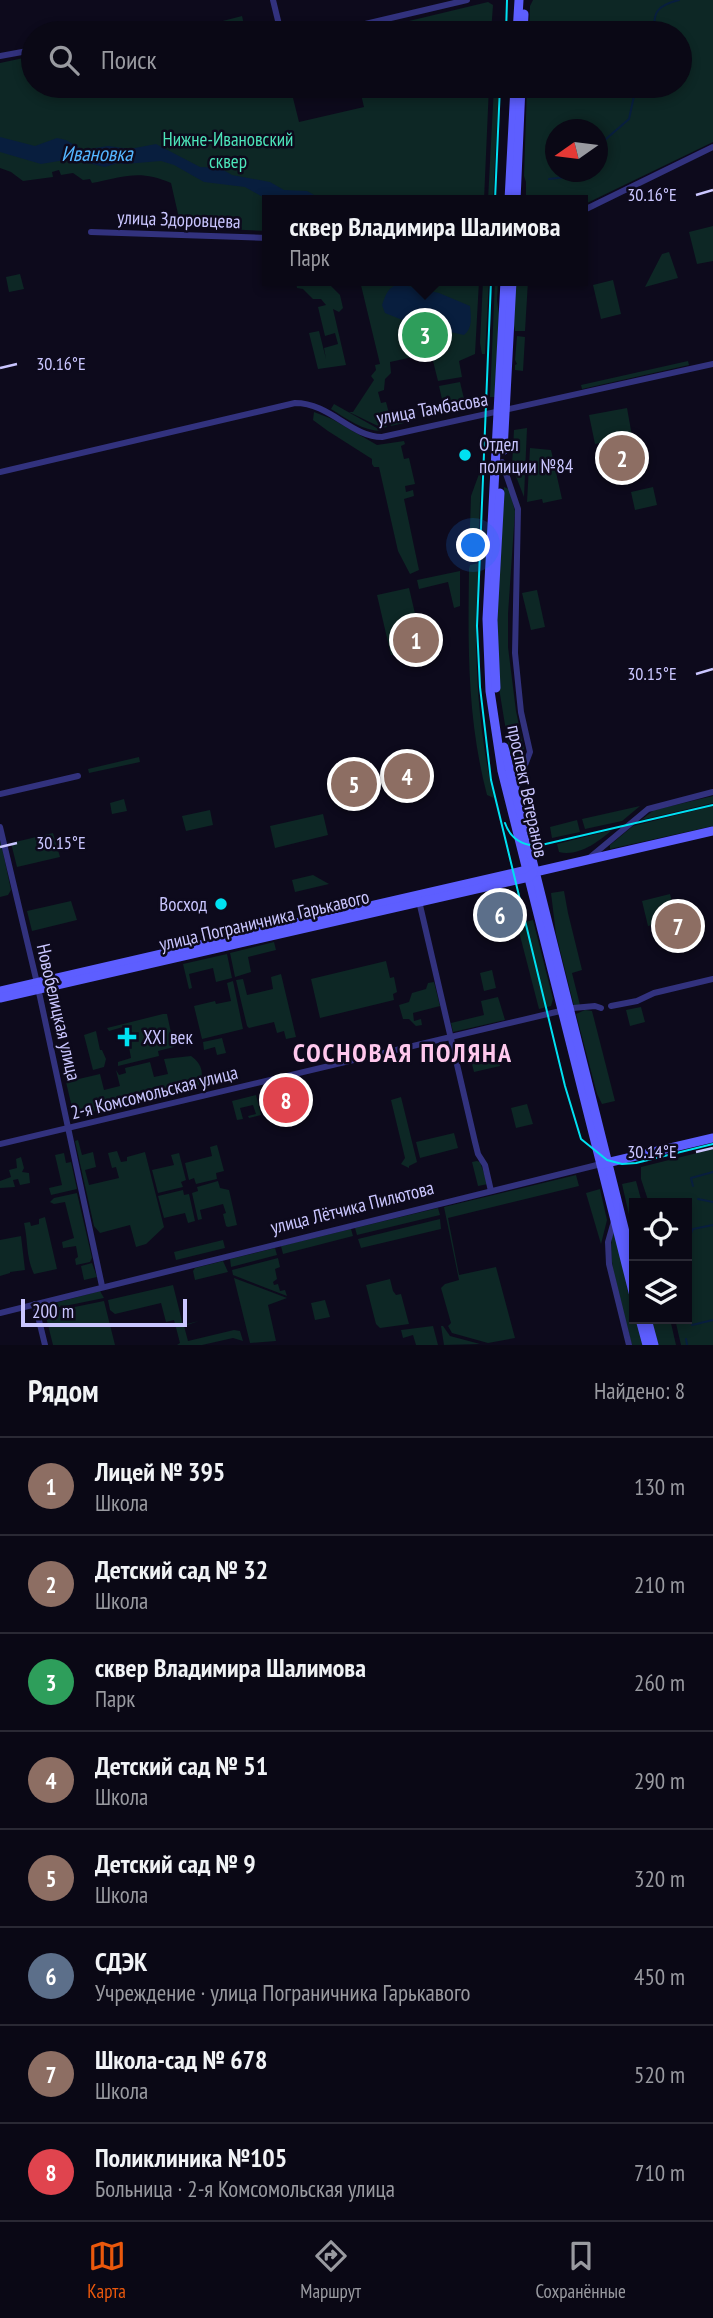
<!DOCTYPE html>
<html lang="ru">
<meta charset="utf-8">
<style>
:root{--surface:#0a0815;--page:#181622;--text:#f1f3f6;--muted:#999aa0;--line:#2a2934;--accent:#ea580c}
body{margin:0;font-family:"PT Sans Narrow",sans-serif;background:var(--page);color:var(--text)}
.controls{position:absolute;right:21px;bottom:21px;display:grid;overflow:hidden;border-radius:0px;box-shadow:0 4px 10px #0003}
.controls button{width:63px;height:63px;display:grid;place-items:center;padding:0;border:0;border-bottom:2px solid var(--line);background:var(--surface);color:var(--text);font:35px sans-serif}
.compass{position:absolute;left:545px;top:119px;width:63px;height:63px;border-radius:50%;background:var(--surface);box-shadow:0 4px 10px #0003;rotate:256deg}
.scale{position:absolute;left:21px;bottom:18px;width:166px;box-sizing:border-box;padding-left:7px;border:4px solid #cac6ff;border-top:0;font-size:19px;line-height:24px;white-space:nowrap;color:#cac6ff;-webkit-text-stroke:5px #0d0a1c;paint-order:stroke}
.you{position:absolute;left:474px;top:546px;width:24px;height:24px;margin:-18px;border:5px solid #fff;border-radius:50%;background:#1a73e8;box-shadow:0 0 0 10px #1a73e833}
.badge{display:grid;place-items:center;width:46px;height:46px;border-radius:50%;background:var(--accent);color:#fff;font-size:23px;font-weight:700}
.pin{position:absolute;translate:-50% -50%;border:4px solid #fff;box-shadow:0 2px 7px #0006}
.popup{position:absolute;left:262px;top:195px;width:326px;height:91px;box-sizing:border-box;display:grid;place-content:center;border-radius:0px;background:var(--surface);filter:drop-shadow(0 2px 5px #0005);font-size:23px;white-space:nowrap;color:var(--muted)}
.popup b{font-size:26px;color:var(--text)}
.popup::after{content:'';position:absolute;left:50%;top:100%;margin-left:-14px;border:14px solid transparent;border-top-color:var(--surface)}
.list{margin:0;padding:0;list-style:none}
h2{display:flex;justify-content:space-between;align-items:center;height:91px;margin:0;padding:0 28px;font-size:30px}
h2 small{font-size:23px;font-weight:400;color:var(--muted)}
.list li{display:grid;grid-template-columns:46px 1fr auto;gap:21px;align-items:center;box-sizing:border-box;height:98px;padding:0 28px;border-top:2px solid var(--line)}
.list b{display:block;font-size:26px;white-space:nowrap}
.list p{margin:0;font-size:23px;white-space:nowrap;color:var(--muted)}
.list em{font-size:23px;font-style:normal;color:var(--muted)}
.icon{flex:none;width:38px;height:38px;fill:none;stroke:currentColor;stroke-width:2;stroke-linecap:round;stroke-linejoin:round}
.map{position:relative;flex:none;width:713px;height:1345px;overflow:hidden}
.search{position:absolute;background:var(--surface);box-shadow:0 4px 10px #0003;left:21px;right:21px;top:21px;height:77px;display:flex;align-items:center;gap:18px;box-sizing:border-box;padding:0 24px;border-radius:38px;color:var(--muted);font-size:26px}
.sheet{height:875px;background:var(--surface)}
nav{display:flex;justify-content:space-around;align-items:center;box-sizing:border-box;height:98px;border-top:2px solid var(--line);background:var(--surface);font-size:19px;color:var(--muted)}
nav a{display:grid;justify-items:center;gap:4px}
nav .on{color:var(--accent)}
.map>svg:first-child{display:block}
</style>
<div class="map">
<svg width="713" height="1345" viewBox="0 0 713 1345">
<rect width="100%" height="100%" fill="#0d0a1c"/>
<g fill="#0d2725" fill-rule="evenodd">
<path d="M533,0h180v142l-130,63 -1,-5h-56v-18l-2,-6 3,-90h153v-53h-151l1,-27zM556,130h42v42h-42z"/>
<polygon points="488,2 493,5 491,33 359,33"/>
<polygon points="242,16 246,33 218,33 215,23"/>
<path d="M33,56v30h257l9,36 65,-15 -5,-21h130l-5,114h-216l-1,31 -86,-4 -10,-44c-32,-14 -47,-6 -79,0l-2,-4 -7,1 -10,-7 -12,2 -2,-5 -7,2 1,5 -30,4 -12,-9 -11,-4v-105z"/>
<polygon points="494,86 499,86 493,200 488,200"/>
<polygon points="713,226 713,261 697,264 689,232"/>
<polygon points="669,252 678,278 645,287 662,254"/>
<polygon points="20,274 24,289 9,292 6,277"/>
<polygon points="613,280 621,314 601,319 593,285"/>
<polygon points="299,281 326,281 340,295 343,308 339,312 333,309 346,365 318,369 309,333 319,331 326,359 324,348 338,344 335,333 325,336 318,307 326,305 321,299 313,299 303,289 297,288 296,282"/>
<polygon points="360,281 479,281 475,354 459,361 462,377 438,381 431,353 390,362 391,373 385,379 384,390 378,392 381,403 386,402 391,421 403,418 404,423 391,426 390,423 386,424 387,427 382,428 349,412 353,412 374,380 371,376 376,370 375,365 380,364"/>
<polygon points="483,281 489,281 485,354 482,354 480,343"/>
<polygon points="495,281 498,281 497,301 499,314 495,397 490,397"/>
<polygon points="514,281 528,281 525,331 515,331 512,315"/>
<polygon points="517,336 525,337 523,371 515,370 515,365 517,364 515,360"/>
<polygon points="688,361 689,365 582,389 581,385"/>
<polygon points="460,382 465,403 444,408 439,386"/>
<path d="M334,404l48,27c-19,0 -35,-12 -51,-22z"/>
<polygon points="627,408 632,436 595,444 589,415"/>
<polygon points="314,412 332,419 377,445 404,441 405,444 401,446 404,459 409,458 415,484 405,486 406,492 413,490 414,496 404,499 419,570 410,574 398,551 379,467 374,467 372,464 372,459 328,431 313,420"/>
<polygon points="527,428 524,497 512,466 514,430"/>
<polygon points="530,448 551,450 562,499 543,503 542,499 527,502"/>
<polygon points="479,474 481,474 478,557 469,558 471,496"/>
<polygon points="504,487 509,489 515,511 508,614 508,647 516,711 524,749 513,774 499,688 496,624"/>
<polygon points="653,487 657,505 635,510 631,492"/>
<path d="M479,563c-6,78 -3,159 15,235l-7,-3c-20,-77 -19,-147 -18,-226l1,-4z"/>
<polygon points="460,571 460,606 454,608 448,582 419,589 417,580"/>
<polygon points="409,588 423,648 391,655 377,595"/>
<polygon points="537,590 545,627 531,630 522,593"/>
<polygon points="139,757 140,762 89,773 88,769"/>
<polygon points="713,796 713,803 641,820 654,810"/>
<polygon points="124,799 127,811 112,814 110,803"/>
<polygon points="640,806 622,821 585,829 582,819"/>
<polygon points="713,806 713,826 610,849 610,845 633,826"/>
<polygon points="210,810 213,825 186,831 182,816"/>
<polygon points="323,814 328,835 275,848 270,826"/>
<polygon points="577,820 580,832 552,838 550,827"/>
<path d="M612,830c-14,12 -34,27 -53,22l-2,-8z"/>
<polygon points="53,833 60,857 17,867 11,843"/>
<polygon points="0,838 11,890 8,895 0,897"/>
<polygon points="313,875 329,884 295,892 292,880"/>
<polygon points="564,891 568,913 582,970 572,973 580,1005 574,1006 556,934 551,893"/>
<polygon points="670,894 676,919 648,926 642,901"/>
<polygon points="71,901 77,920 32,931 27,911"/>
<polygon points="533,920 553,999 551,1006 539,1009 517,924"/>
<polygon points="274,942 276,950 248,957 251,972 235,977 230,953"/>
<polygon points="227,954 232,978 216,982 213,968 189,974 192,988 189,989 183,964"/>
<polygon points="386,961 390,978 394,977 397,992 393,994 394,1000 320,1018 311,979"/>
<polygon points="492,970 496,988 484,991 480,973"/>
<polygon points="281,974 296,1037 286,1039 284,1031 277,1033 274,1022 249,1028 247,1026 236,980 243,979 247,995 273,989 271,977"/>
<polygon points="233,981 243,1029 202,1039 194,1006 215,1001 216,1004 231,1001 227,983"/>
<polygon points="434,982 440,1006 413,1013 414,1021 421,1019 422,1025 416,1026 409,1019 403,1019 399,1005 409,1002 412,993 426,989 428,983"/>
<polygon points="498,997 505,1020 453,1032 451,1023 484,1015 481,1001"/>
<polygon points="641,1007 645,1022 630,1026 626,1010"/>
<polygon points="585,1010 592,1011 615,1101 602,1104 597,1094 576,1014"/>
<polygon points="163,1014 167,1014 174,1047 158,1051 159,1056 118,1066 118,1062 131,1058 127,1036 123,1027 109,1031 107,1028"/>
<polygon points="96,1031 100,1050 102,1050 106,1059 104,1067 93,1070 84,1035"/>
<polygon points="222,1038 226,1053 217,1055 215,1047 204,1050 203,1042"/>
<polygon points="495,1046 500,1066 474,1072 469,1052"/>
<path d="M191,1056c12,8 14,20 6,32l-123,28 -8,-34 34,-8 4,16 16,-4 -4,-16 3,5 7,-2 -1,-5 25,-6 4,15 14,-3 -4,-15z"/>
<polygon points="256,1095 261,1115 249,1118 248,1116 256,1114 253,1105 240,1108 243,1119 237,1120 232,1101"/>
<polygon points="401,1097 417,1162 409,1166 409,1168 401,1164 405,1158 391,1100"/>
<polygon points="527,1104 533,1124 516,1128 511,1108"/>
<polygon points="454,1133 458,1148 420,1158 416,1142"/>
<polygon points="78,1140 82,1155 93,1152 96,1167 85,1170 89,1185 119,1178 116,1167 112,1168 108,1153 117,1151 121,1162 127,1161 127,1157 145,1152 164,1227 146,1244 136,1247 130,1225 100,1233 94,1226 75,1141"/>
<polygon points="217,1145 224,1171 216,1173 217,1179 196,1184 194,1178 189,1180 185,1163 212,1156 210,1147"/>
<polygon points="713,1149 713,1345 681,1345 675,1319 687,1319 687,1203 649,1203 641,1179 641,1167"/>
<polygon points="64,1153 66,1163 71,1162 77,1189 51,1195 49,1188 62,1185 55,1155"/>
<polygon points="179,1153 186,1180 181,1182 183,1187 158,1193 152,1170 174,1165 171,1155"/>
<polygon points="21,1157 24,1168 22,1172 29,1173 30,1183 20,1185 18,1179 13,1180 15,1187 0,1188 0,1181 11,1177 9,1170 17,1168 16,1159"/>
<polygon points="477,1161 480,1162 488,1184 478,1186 472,1162"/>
<polygon points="576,1175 579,1186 448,1218 459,1275 496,1267 515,1338 488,1343 452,1333 448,1326 451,1323 441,1288 445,1284 459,1280 444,1207"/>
<polygon points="218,1181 220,1188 229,1190 237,1225 228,1227 226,1226 223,1214 226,1213 223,1204 200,1210 202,1219 198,1220 192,1193 198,1191 197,1187"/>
<polygon points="636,1181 642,1203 634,1203 634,1250 629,1229 630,1219 622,1184"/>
<polygon points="600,1189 607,1220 601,1244 586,1193"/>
<polygon points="183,1190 184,1195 189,1194 195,1221 188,1223 185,1213 164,1218 158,1196"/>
<polygon points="77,1193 92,1258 90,1262 76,1265 75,1259 78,1257 76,1246 63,1248 62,1242 74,1238 65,1202 54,1204 50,1202 54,1198"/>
<polygon points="438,1208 440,1215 357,1235 355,1228"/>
<path d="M45,1217l12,52 -23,5c-8,-16 -6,-34 -10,-51l6,-1 1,4 8,-2v-5z"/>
<polygon points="440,1219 441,1229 361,1248 358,1239"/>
<polygon points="351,1229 353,1236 283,1254 281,1246"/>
<path d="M613,1233l3,1 18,74v11h3l6,26h-11c-7,-29 -27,-84 -19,-112z"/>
<polygon points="21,1236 25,1270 10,1272 10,1273 0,1276 0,1240"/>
<polygon points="223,1240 225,1248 176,1260 174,1252"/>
<polygon points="275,1248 277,1255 231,1267 230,1259"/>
<polygon points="278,1258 280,1267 275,1269 277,1279 273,1282 274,1285 278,1284 280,1291 285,1290 287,1296 233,1275 232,1270"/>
<polygon points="223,1261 228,1272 195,1280 193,1271 195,1268"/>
<polygon points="92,1263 97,1277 84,1280 81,1266"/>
<polygon points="234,1278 287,1298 268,1305 276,1341 250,1343"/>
<polygon points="390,1279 393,1291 396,1295 401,1294 409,1324 380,1328 376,1324 366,1285"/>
<polygon points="173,1285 183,1325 199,1321 184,1326 188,1341 234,1330 240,1331 243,1341 233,1338 202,1345 177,1345 180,1343 174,1320 166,1322 161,1303 115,1314 110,1310 108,1300"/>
<polygon points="100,1291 104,1298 45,1310 44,1306"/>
<polygon points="325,1300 330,1317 315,1320 311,1303"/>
<polygon points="104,1301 115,1345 53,1345 45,1313"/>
<polygon points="651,1319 670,1319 676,1345 658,1345"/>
<polygon points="433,1326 438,1345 416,1345 413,1335 403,1338 401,1330"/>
<polygon points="441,1326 443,1326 450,1336 480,1344 444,1345"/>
</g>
<g fill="#081e3e">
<polygon points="0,137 35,146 57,138 66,140 83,150 108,146 130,149 156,144 200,167 220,168 232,175 270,182 284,190 307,191 323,200 271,200 269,198 261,196 245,187 204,182 174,165 161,161 124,164 118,163 105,167 71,159 41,164 0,152"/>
<path d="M399,284l40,9 31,13c1,10 3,22 -6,29l-9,-2 -50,-12 -20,-8 -3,-8c4,-11 6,-18 17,-21z"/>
</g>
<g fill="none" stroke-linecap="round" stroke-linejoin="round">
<g stroke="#081e3e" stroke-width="2">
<path d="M655,33c-3,-21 3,-28 24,-33"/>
<polyline points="598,146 629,119 634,96 639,86"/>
<polyline points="549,179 566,177 572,172"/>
<polyline points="693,1186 691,1178 713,1172"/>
<polyline points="698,1199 713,1202"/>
<polyline points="687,1241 693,1229 713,1225"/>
<polyline points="692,1325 713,1320"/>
<polyline points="686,1339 687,1345"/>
</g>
<g stroke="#32327e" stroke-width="6">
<polyline points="273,0 281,33"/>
<polyline points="327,33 467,0"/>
<polyline points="0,56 33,50"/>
<polyline points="582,211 713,147"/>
<polyline points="91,232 268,238"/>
<polyline points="502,462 518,509 515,653 521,712 530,752 515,791"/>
<path d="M0,472l295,-69c35,0 56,34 87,34l331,-73"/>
<polyline points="0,794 78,776"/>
<polyline points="0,827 37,983 102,1286"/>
<polyline points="588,859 648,809 713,792"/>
<polyline points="419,901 475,1142 478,1154 485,1165 491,1191"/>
<polyline points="611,1006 637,1001 654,993 713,979"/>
<polyline points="0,1144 573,1008 595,1006 601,1008"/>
<polyline points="614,1221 608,1242 609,1264 629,1345"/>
<polyline points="35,1304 45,1345"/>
<polyline points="0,1313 601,1164"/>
</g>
<g stroke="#5d5eff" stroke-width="9">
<polyline points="517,33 519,0"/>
<polyline points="523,33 524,14"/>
<polyline points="509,200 515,86"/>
<polyline points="516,200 521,86"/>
<polyline points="505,281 487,619 490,691 502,771 634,1296"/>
<polyline points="503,451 512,281"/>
<polyline points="496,688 493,620 500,493"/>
<polyline points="504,747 634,1268"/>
<polyline points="0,991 527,870 535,872 713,831"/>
<polyline points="0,998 529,877 533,873"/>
<polyline points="602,1164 713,1138"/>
<polyline points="640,1319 647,1345"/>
<polyline points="647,1319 654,1345"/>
</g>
<g stroke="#00e1f1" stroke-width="2">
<polyline points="506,33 507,0"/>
<polyline points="495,200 500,86"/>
<polyline points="491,281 477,626 480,687 491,780 565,1086 581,1139 607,1160 622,1164 636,1163 713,1144"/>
<path d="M505,823c5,15 16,22 32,23l176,-41"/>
</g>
</g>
<path fill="none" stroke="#cac6ff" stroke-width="2.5" d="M696,195l17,-5M0,368l17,-4M696,674l17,-5M0,847l17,-4M696,1152l17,-4"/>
<g fill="#00e1f1" stroke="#0d0a1c" stroke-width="2.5">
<circle cx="465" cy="455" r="7"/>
<circle cx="221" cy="904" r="7"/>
<path d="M123.5 1026.5h7v7h7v7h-7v7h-7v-7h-7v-7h7z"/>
</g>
<g text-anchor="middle" stroke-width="5" stroke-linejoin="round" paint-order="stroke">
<g font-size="19" fill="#4ce4b9" stroke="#0d0a1c">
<text x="228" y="146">Нижне-Ивановский<tspan x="228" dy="22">сквер</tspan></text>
</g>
<g font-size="19" fill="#cac6ff" stroke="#0d0a1c">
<text transform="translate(179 219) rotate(2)" y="7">улица Здоровцева</text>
<text transform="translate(432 408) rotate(-10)" y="7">улица Тамбасова</text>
<text transform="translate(528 791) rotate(78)" y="7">проспект Ветеранов</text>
<text transform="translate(264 920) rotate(-13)" y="7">улица Пограничника Гарькавого</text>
<text transform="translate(59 1012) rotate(77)" y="7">Новобелицкая улица</text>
<text transform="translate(154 1092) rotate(-14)" y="7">2-я Комсомольская улица</text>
<text transform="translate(352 1207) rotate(-14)" y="7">улица Лётчика Пилютова</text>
</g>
<g font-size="19" fill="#cac6ff" stroke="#0d0a1c" text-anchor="start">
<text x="479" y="451">Отдел<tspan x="479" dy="22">полиции №84</tspan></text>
<text x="207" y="911" text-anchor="end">Восход</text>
<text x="143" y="1044">XXI век</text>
</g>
<g font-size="21" font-style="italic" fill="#54b6ff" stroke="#0d0a1c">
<text x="97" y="161">Ивановка</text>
</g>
<g font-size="26" font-weight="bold" letter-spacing="2" fill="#ffc8ed" stroke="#0d0a1c">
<text x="403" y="1062">СОСНОВАЯ ПОЛЯНА</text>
</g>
</g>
<g font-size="18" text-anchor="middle" fill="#cac6ff" stroke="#0d0a1c" stroke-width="5" stroke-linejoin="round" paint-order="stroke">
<text x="652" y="201">30.16°E</text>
<text x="61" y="370">30.16°E</text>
<text x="652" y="680">30.15°E</text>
<text x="61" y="849">30.15°E</text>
<text x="652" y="1158">30.14°E</text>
</g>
</svg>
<div class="controls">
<button><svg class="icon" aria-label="locate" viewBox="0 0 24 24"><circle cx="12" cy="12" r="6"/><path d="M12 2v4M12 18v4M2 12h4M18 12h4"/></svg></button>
<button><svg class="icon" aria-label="layers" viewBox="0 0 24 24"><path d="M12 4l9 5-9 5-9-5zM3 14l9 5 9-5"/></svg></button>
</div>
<svg class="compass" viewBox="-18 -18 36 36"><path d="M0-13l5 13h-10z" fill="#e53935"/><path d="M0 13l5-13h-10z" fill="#999aa0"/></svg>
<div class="scale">200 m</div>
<div class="you"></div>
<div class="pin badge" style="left:416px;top:640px;background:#8d6e63">1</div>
<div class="pin badge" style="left:622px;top:458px;background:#8d6e63">2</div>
<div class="pin badge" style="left:425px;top:335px;background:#2e9e5b">3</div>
<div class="popup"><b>сквер Владимира Шалимова</b>Парк</div>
<div class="pin badge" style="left:407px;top:776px;background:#8d6e63">4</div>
<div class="pin badge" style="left:354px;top:784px;background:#8d6e63">5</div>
<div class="pin badge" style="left:500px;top:915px;background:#5c6f8a">6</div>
<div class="pin badge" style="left:678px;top:926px;background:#8d6e63">7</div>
<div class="pin badge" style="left:286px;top:1100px;background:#e0444e">8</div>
<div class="search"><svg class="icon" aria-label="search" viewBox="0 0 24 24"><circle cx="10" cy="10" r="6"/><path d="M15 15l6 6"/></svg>Поиск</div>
</div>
<section class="sheet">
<h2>Рядом<small>Найдено: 8</small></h2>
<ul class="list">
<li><span class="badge" style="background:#8d6e63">1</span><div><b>Лицей № 395</b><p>Школа</p></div><em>130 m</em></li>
<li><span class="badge" style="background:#8d6e63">2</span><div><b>Детский сад № 32</b><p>Школа</p></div><em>210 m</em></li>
<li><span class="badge" style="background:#2e9e5b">3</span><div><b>сквер Владимира Шалимова</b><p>Парк</p></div><em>260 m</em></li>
<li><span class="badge" style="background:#8d6e63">4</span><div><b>Детский сад № 51</b><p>Школа</p></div><em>290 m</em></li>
<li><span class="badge" style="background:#8d6e63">5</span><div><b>Детский сад № 9</b><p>Школа</p></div><em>320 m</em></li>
<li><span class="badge" style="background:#5c6f8a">6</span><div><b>СДЭК</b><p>Учреждение · улица Пограничника Гарькавого</p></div><em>450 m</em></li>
<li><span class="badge" style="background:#8d6e63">7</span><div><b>Школа-сад № 678</b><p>Школа</p></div><em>520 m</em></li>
<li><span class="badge" style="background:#e0444e">8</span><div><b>Поликлиника №105</b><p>Больница · 2-я Комсомольская улица</p></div><em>710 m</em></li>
</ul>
</section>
<nav>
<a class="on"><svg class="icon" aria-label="map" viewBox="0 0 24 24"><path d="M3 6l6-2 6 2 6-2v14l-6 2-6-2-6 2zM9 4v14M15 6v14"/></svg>Карта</a>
<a><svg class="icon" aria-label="directions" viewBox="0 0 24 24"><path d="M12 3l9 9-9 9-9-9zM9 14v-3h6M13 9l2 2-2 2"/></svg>Маршрут</a>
<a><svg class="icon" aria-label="saved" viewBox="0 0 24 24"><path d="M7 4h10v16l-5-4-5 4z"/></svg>Сохранённые</a>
</nav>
